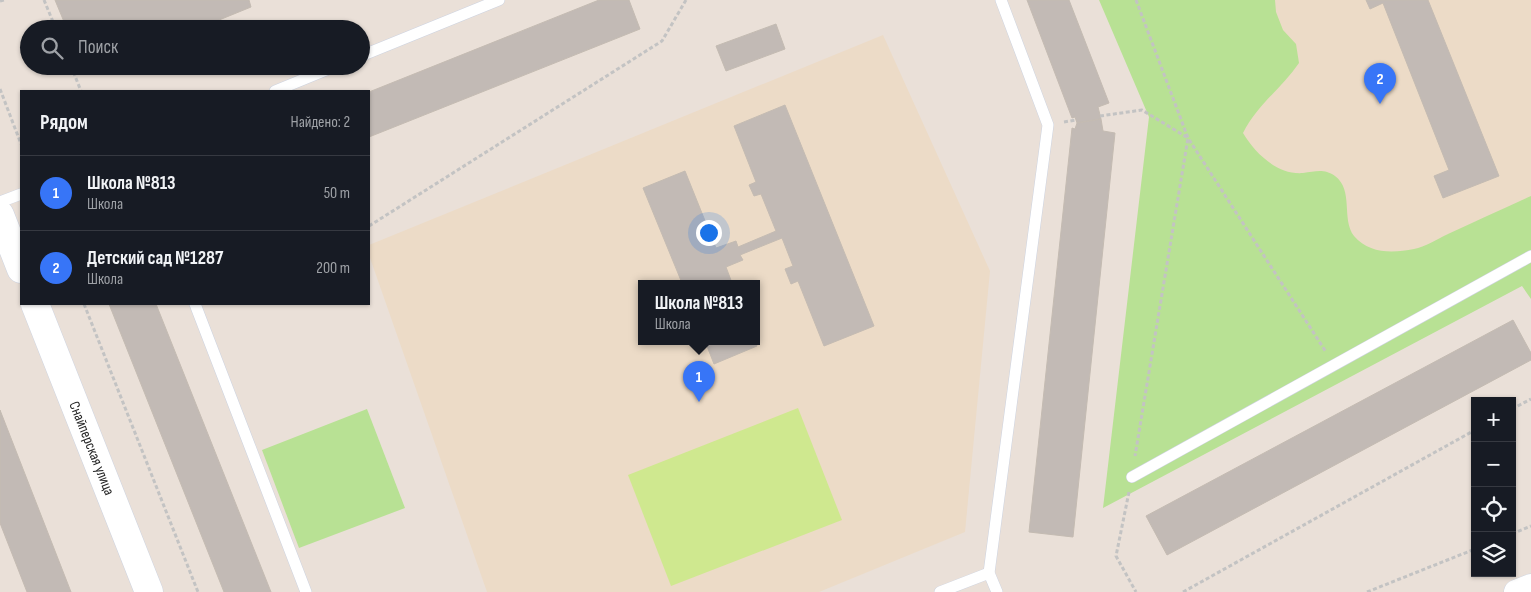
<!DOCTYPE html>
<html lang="ru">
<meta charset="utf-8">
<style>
:root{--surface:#171b24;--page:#20242c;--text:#f1f3f6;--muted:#9ea1a6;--line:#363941;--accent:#3775f7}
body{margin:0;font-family:"Sofia Sans Condensed",sans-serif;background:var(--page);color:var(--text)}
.controls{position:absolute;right:15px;bottom:15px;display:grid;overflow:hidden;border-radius:0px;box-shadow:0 1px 4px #0004}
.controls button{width:45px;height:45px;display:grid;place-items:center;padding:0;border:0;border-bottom:1px solid var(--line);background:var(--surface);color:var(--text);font:25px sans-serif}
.you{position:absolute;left:708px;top:232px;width:18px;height:18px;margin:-12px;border:4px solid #fff;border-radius:50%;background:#1a73e8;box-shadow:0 0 0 8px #1a73e833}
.badge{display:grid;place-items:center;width:32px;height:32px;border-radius:50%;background:var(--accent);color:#fff;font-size:16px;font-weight:700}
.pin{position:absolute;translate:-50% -41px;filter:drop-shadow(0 1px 2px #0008)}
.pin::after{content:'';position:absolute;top:26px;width:18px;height:15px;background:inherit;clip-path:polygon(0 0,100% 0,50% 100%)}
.popup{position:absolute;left:638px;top:280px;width:122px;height:65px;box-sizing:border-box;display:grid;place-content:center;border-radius:0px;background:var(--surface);filter:drop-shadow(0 1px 4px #0005);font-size:16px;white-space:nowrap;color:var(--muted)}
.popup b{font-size:19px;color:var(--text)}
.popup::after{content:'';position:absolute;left:50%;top:100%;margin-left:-10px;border:10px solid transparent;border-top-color:var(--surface)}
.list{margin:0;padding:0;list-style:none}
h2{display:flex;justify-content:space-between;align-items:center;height:65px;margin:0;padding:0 20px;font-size:21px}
h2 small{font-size:16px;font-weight:400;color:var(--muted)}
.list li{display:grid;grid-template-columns:32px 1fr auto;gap:15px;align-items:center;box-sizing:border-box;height:75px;padding:0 20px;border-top:1px solid var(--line)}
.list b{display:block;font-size:19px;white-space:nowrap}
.list p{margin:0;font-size:16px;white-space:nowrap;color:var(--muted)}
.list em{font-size:16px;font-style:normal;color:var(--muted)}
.icon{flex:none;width:28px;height:28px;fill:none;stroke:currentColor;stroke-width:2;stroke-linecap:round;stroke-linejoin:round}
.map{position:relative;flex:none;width:1531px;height:592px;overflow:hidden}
.search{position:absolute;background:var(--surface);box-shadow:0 1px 4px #0004;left:20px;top:20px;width:350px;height:55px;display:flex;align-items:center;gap:12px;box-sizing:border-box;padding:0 18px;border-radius:28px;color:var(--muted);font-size:19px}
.panel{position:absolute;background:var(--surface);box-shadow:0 1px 4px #0004;left:20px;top:90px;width:350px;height:215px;border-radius:0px}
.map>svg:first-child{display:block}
</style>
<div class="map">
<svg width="1531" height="592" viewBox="0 0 1531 592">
<rect width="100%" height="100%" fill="#eae0d8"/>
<g fill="#ecdbc7" fill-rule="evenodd">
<polygon points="1185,0 1531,0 1531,209 1313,301"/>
<path d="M883,35l107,236 -25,261 -146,60h-332l-118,-337v-10zM642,283h114v58h-114z"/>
</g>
<g fill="#b8e194">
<path d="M1099,0h176l1,12 7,18 13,14 3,19c-17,25 -42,42 -56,70 12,20 34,42 60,40 12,-1 20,-5 32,3 19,14 6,43 19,60 15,18 39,17 60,13 11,-2 23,-10 34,-15 28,-13 55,-25 83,-38v103l-9,-13 -419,222 46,-391z"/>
<polygon points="367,409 405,508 299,548 262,450"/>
</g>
<polygon fill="#cfe88f" points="798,408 842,520 671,586 628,475"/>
<g fill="#c2bab5" stroke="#c4bbb2">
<polygon points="55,0 249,0 251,7 197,29 67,29"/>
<polygon points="599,0 629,0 640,29 369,137 369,92"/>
<polygon points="1027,0 1069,0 1109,103 1098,107 1101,119 1077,123 1075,117 1072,118"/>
<polygon points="1366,0 1428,0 1499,176 1443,198 1434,176 1449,170 1383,3 1370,9"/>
<polygon points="776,24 785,49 726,71 716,46"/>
<polygon points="81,66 102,66 84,73"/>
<polygon points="785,105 874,326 824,346 798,281 791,284 785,269 793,266 782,238 740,255 743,260 726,267 732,283 682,283 643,188 685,171 716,248 736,241 738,247 776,231 761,194 754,196 749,185 756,182 734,126"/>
<polygon points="1101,119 1103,131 1115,133 1073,537 1029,532 1072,128 1075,129 1077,123"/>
<polygon points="109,304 156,304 271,592 224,592"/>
<polygon points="1513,320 1531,353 1531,360 1167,555 1146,516"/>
<polygon points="705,341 755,341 757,346 714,364"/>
<polygon points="0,410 71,592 27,592 0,523"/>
</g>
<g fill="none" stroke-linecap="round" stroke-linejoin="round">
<defs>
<g id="lane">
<polyline points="361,56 499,0"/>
<polyline points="275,91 336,66"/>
<polyline points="0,202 21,194"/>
<polyline points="195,304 306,592"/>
<polyline points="1132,477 1531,256"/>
<polyline points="940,592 989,573"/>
<polyline points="997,592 989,573 1048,125 1001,0"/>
</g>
<polyline id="street" points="1516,592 1531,586"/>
<g id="secondary">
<polyline points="0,215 21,269"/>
<path id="s1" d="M35,304l114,288"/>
</g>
</defs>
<use href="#lane" stroke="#cdd3e0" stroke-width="12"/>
<use href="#street" stroke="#cdd3e0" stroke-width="25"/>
<use href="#secondary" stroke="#cdd3e0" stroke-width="29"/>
<g stroke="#c3c3c3" stroke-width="3" stroke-dasharray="4 2.5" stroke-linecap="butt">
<polyline points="44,0 56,29"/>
<polyline points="1136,0 1188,138 1326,352"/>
<polyline points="0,1 4,0"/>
<polyline points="71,66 81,91"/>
<polyline points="0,89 21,144"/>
<polyline points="1100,116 1142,110 1188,138 1135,456"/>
<polyline points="1064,122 1076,120"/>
<polyline points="369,226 662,41 686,0"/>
<polyline points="84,304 198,592"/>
<polyline points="1512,409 1531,399"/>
<polyline points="1129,492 1116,556 1136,592"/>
<polyline points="1512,534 1531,526"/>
<polyline points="1183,592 1475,430"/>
<polyline points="1367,592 1475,549"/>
</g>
<use href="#lane" stroke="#fff" stroke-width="11"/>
<use href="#street" stroke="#fff" stroke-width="24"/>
<use href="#secondary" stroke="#fff" stroke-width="28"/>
</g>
<g text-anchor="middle" stroke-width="5" stroke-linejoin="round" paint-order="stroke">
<g font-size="15" fill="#272727" stroke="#fff">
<text dy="5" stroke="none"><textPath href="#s1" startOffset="155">Снайперская улица</textPath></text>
</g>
</g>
</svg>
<div class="controls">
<button>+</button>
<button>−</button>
<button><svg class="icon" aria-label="locate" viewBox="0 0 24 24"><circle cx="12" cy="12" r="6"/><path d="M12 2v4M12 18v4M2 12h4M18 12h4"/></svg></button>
<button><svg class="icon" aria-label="layers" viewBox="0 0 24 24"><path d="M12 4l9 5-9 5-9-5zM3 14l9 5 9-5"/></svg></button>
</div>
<div class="you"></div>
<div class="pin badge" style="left:699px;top:402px">1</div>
<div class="popup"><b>Школа №813</b>Школа</div>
<div class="pin badge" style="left:1380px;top:104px">2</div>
<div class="search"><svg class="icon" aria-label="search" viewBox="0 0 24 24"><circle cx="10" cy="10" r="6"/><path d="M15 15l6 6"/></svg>Поиск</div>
<section class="panel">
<h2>Рядом<small>Найдено: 2</small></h2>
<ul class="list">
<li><span class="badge">1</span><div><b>Школа №813</b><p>Школа</p></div><em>50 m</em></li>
<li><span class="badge">2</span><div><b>Детский сад №1287</b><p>Школа</p></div><em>200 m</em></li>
</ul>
</section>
</div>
